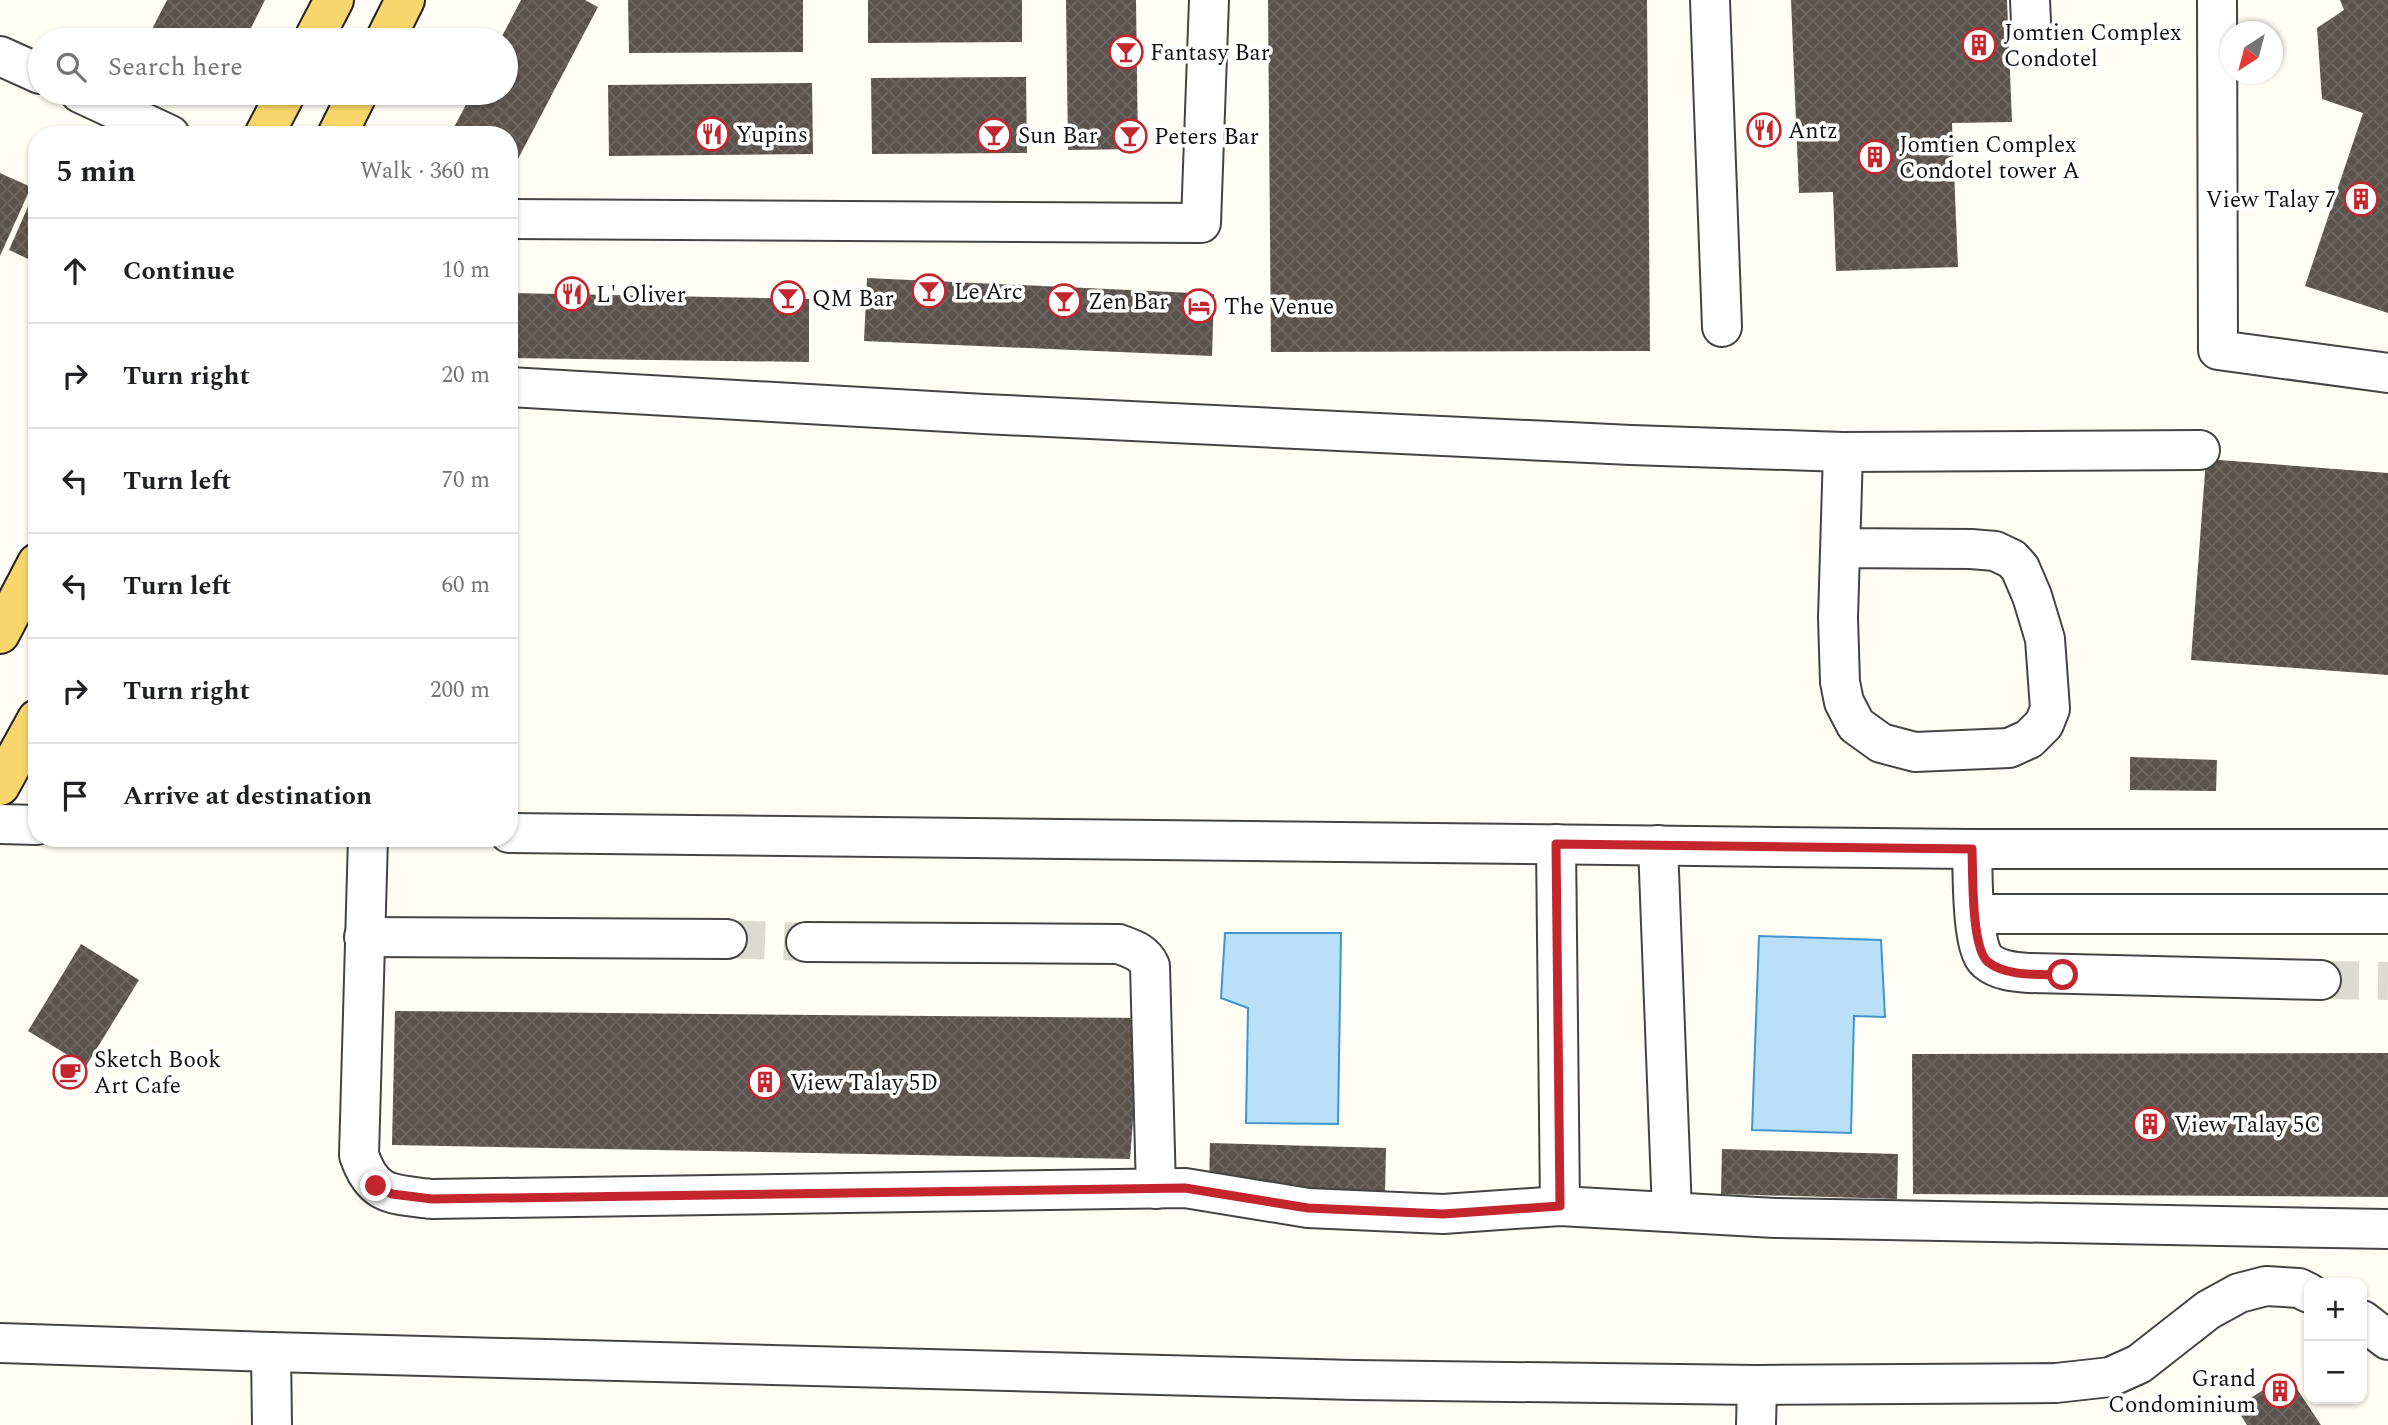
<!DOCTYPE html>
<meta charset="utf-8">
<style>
:root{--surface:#fff;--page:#f6f6f6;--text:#202124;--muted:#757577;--line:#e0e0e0}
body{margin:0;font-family:Spectral,serif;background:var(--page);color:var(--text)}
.controls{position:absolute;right:21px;bottom:21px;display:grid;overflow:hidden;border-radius:14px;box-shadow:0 2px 5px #0004}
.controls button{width:63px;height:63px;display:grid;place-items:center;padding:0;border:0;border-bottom:2px solid var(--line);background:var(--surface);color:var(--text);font:35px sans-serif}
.compass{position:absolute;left:2220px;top:21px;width:63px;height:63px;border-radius:50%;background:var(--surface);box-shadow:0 2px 5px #0004;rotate:216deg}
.stop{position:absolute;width:21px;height:21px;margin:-16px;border:5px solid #c4262e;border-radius:50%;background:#fff}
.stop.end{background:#c4262e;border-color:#fff;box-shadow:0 2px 7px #0008}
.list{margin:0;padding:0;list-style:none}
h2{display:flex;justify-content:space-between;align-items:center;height:91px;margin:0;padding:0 28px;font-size:30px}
h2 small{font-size:23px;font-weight:400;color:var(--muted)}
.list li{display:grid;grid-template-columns:46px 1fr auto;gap:21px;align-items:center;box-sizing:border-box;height:105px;padding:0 28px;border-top:2px solid var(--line)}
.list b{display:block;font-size:26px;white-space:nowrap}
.list em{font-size:23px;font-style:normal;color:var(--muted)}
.icon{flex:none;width:38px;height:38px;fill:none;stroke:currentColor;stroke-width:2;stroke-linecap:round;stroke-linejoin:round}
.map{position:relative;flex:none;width:2388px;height:1425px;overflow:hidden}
.search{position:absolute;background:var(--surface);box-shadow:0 2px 5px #0004;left:28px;top:28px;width:490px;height:77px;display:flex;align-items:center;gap:18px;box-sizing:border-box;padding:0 24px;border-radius:38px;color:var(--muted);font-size:26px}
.panel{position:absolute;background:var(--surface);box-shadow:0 2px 5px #0004;left:28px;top:126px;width:490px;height:721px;border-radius:28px}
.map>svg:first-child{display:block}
</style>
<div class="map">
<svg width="2388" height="1425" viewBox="0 0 2388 1425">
<defs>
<pattern id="building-cross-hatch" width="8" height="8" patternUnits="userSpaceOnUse" patternTransform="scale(1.75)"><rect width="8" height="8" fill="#5a524d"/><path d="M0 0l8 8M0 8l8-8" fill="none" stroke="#6d6662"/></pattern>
</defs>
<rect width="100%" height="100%" fill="#fffdf5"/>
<g fill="#b9e0f7" stroke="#3f96cf" stroke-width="2">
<polygon points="1225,933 1341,933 1338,1124 1246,1123 1248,1008 1221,998"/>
<polygon points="1759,936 1881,940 1885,1017 1854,1016 1851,1133 1752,1130"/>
</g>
<g fill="url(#building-cross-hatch)">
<polygon points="167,0 265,0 245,40 164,40 150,33"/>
<polygon points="521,0 585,0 598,7 509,176 509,135 450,135 472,93 506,93 506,40 500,40"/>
<polygon points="628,0 803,0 803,52 629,53"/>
<polygon points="868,0 1022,0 1022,42 868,43"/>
<polygon points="1066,0 1136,0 1138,149 1068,150"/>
<polygon points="1268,0 1647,0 1650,351 1271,352"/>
<polygon points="1791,0 2007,0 2012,122 1952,123 1958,267 1836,271 1833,192 1799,193"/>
<polygon points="2340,0 2388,0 2388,313 2305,286 2363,113 2322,99 2317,28 2344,10"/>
<polygon points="1026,77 1027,153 872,154 871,78"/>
<polygon points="812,83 813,154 609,156 608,85"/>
<polygon points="0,173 31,187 0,256"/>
<polygon points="37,186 37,263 9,250"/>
<polygon points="867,278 1214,294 1212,356 864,341"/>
<polygon points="509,293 809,299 809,362 509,358"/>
<polygon points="2206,459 2388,473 2388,675 2191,660"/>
<polygon points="2130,757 2217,760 2216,791 2130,790"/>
<polygon points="81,944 139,980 86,1066 28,1031"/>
<polygon points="395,1011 1141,1018 1130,1159 392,1145"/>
<polygon points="2388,1053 2388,1197 1913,1194 1912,1054"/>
<polygon points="1210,1143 1386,1148 1385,1193 1209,1188"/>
<polygon points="1722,1149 1898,1154 1897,1199 1721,1194"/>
<polygon points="2287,1374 2321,1425 2247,1425 2236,1408"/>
</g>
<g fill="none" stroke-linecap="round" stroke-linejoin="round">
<g stroke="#dbdad3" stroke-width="38" stroke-dasharray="38 19" stroke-linecap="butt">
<polyline points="727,939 806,942"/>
<polyline points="2321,980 2388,981"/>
</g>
<defs>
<g id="minor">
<polyline points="1710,0 1722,327"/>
<polyline points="2030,0 2031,22"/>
<polyline points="2217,0 2218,350 2388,373"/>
<polyline points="0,56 40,74"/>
<polyline points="80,93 170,135"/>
<polyline points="509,219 1201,223 1209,0"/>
<polyline points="509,387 984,414 1631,445 1843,452 2200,450"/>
<polyline points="1841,548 1971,549 1995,551 2012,559 2020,568 2032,596 2045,639 2050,709 2044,724 2029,739 2009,748 1915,752 1881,743 1856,725 1844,702 1840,682 1838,618 1843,452"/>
<polyline points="0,824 37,825"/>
<polyline points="509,833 1972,849 2388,849"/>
<path d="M368,838l-9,317c14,42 34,39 73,44l753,-11 123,20 135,6 117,-8 215,12 613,11"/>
<polyline points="1556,844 1560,1206"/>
<polyline points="1658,845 1672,1212"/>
<path d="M1972,849c1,22 -1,99 15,112 12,10 28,11 42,12l292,7"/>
<polyline points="1975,914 2388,914"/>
<polyline points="364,937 727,939"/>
<path d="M806,942l313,2c13,5 25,8 31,22l6,223"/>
<polyline points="2362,1320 2388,1340"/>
<polyline points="0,1343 271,1352 1354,1380 1757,1385 2056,1383 2110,1377 2139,1364 2208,1310 2239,1293 2266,1286 2299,1288 2309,1293"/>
<polyline points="271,1352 272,1425"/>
<polyline points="1756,1425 1757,1385"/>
</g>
<g id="major">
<polyline points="313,40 334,0"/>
<polyline points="385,40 405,0"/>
<polyline points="264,135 286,93"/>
<polyline points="337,135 358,93"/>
<polyline points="0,634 37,563"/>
<polyline points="0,786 37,719"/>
</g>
</defs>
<use href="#minor" stroke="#444" stroke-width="42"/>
<use href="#major" stroke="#222" stroke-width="42"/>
<use href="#minor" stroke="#fff" stroke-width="38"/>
<use href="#major" stroke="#f9d66b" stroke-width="38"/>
</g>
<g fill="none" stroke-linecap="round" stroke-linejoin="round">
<path stroke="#c4262e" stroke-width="9" d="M376,1186l16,8 40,5 753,-11 123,20 135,6 117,-8 -4,-362 416,5c1,23 -1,99 16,113 19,15 52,12 75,13"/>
</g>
<defs>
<symbol id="building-ring" viewBox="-11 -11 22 22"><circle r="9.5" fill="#fff" stroke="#c4262e" stroke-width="1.5"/><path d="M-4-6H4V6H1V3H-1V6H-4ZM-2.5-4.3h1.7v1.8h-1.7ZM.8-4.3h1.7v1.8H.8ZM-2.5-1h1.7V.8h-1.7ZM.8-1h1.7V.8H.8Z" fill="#c4262e"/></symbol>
<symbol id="bar-ring" viewBox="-11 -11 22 22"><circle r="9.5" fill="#fff" stroke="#c4262e" stroke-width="1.5"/><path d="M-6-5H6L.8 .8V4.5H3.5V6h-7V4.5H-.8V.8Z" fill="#c4262e"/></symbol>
<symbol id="restaurant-ring" viewBox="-11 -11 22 22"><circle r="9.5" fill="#fff" stroke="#c4262e" stroke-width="1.5"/><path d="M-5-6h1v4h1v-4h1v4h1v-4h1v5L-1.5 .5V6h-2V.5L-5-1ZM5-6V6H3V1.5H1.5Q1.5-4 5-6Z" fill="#c4262e"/></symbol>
<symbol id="hotel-ring" viewBox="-11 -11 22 22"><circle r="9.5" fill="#fff" stroke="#c4262e" stroke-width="1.5"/><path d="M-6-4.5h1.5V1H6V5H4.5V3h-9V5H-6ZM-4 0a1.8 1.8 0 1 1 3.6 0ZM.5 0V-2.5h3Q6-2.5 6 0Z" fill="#c4262e"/></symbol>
<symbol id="cafe-ring" viewBox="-11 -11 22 22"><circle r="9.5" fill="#fff" stroke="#c4262e" stroke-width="1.5"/><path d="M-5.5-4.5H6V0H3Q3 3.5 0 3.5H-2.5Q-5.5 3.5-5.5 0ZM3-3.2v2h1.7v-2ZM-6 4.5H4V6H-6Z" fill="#c4262e"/></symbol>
</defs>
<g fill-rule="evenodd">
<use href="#building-ring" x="1960" y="26" width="38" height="38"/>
<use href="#bar-ring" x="1107" y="33" width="38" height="38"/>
<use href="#restaurant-ring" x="1745" y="111" width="38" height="38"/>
<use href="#restaurant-ring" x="693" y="115" width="38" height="38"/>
<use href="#bar-ring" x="975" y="116" width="38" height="38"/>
<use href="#bar-ring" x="1111" y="117" width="38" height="38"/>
<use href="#building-ring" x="1856" y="138" width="38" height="38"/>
<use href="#building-ring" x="2342" y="180" width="38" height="38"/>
<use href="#bar-ring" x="910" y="272" width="38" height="38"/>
<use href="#restaurant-ring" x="553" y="275" width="38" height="38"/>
<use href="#bar-ring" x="769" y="279" width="38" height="38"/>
<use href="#bar-ring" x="1045" y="282" width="38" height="38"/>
<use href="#hotel-ring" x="1180" y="287" width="38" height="38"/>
<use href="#cafe-ring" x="51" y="1053" width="38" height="38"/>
<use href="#building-ring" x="746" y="1063" width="38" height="38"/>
<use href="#building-ring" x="2131" y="1105" width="38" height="38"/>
<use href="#building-ring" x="2261" y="1372" width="38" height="38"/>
</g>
<g text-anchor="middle" stroke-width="7" stroke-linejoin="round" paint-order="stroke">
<g font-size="23" fill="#111" stroke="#fff" text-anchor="start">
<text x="2004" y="40">Jomtien Complex<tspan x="2004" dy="26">Condotel</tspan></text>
<text x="1150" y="60">Fantasy Bar</text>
<text x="1788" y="138">Antz</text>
<text x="736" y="142">Yupins</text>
<text x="1018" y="143">Sun Bar</text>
<text x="1154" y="144">Peters Bar</text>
<text x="1899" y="152">Jomtien Complex<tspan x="1899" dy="26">Condotel tower A</tspan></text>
<text x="2336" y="207" text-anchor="end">View Talay 7</text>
<text x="954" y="299">Le Arc</text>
<text x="596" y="302">L' Oliver</text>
<text x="812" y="306">QM Bar</text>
<text x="1088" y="309">Zen Bar</text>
<text x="1224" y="314">The Venue</text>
<text x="94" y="1067">Sketch Book<tspan x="94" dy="26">Art Cafe</tspan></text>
<text x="790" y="1090">View Talay 5D</text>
<text x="2174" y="1132">View Talay 5C</text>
<text x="2256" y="1386" text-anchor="end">Grand<tspan x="2256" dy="26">Condominium</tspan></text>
</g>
</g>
</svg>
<div class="controls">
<button>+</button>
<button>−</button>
</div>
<svg class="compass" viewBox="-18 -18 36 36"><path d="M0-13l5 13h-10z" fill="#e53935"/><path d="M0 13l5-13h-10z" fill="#757577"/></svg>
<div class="stop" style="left:2063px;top:975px"></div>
<div class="stop end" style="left:376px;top:1186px"></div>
<div class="search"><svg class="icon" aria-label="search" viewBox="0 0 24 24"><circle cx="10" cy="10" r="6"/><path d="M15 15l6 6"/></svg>Search here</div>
<section class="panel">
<h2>5 min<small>Walk · 360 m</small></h2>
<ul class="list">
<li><svg class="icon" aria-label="ahead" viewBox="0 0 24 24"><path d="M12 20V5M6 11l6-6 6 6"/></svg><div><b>Continue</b></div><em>10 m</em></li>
<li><svg class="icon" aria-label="right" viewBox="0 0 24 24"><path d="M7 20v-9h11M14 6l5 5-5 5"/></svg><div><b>Turn right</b></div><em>20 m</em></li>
<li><svg class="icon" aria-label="left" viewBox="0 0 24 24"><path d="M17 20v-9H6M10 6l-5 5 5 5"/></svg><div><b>Turn left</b></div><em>70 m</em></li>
<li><svg class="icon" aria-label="left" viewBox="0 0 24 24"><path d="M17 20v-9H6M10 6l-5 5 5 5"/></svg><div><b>Turn left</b></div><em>60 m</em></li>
<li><svg class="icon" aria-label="right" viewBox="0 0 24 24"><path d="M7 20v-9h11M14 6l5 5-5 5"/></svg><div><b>Turn right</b></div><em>200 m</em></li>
<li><svg class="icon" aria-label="arrive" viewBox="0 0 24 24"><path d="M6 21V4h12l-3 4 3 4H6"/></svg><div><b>Arrive at destination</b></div></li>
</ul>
</section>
</div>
